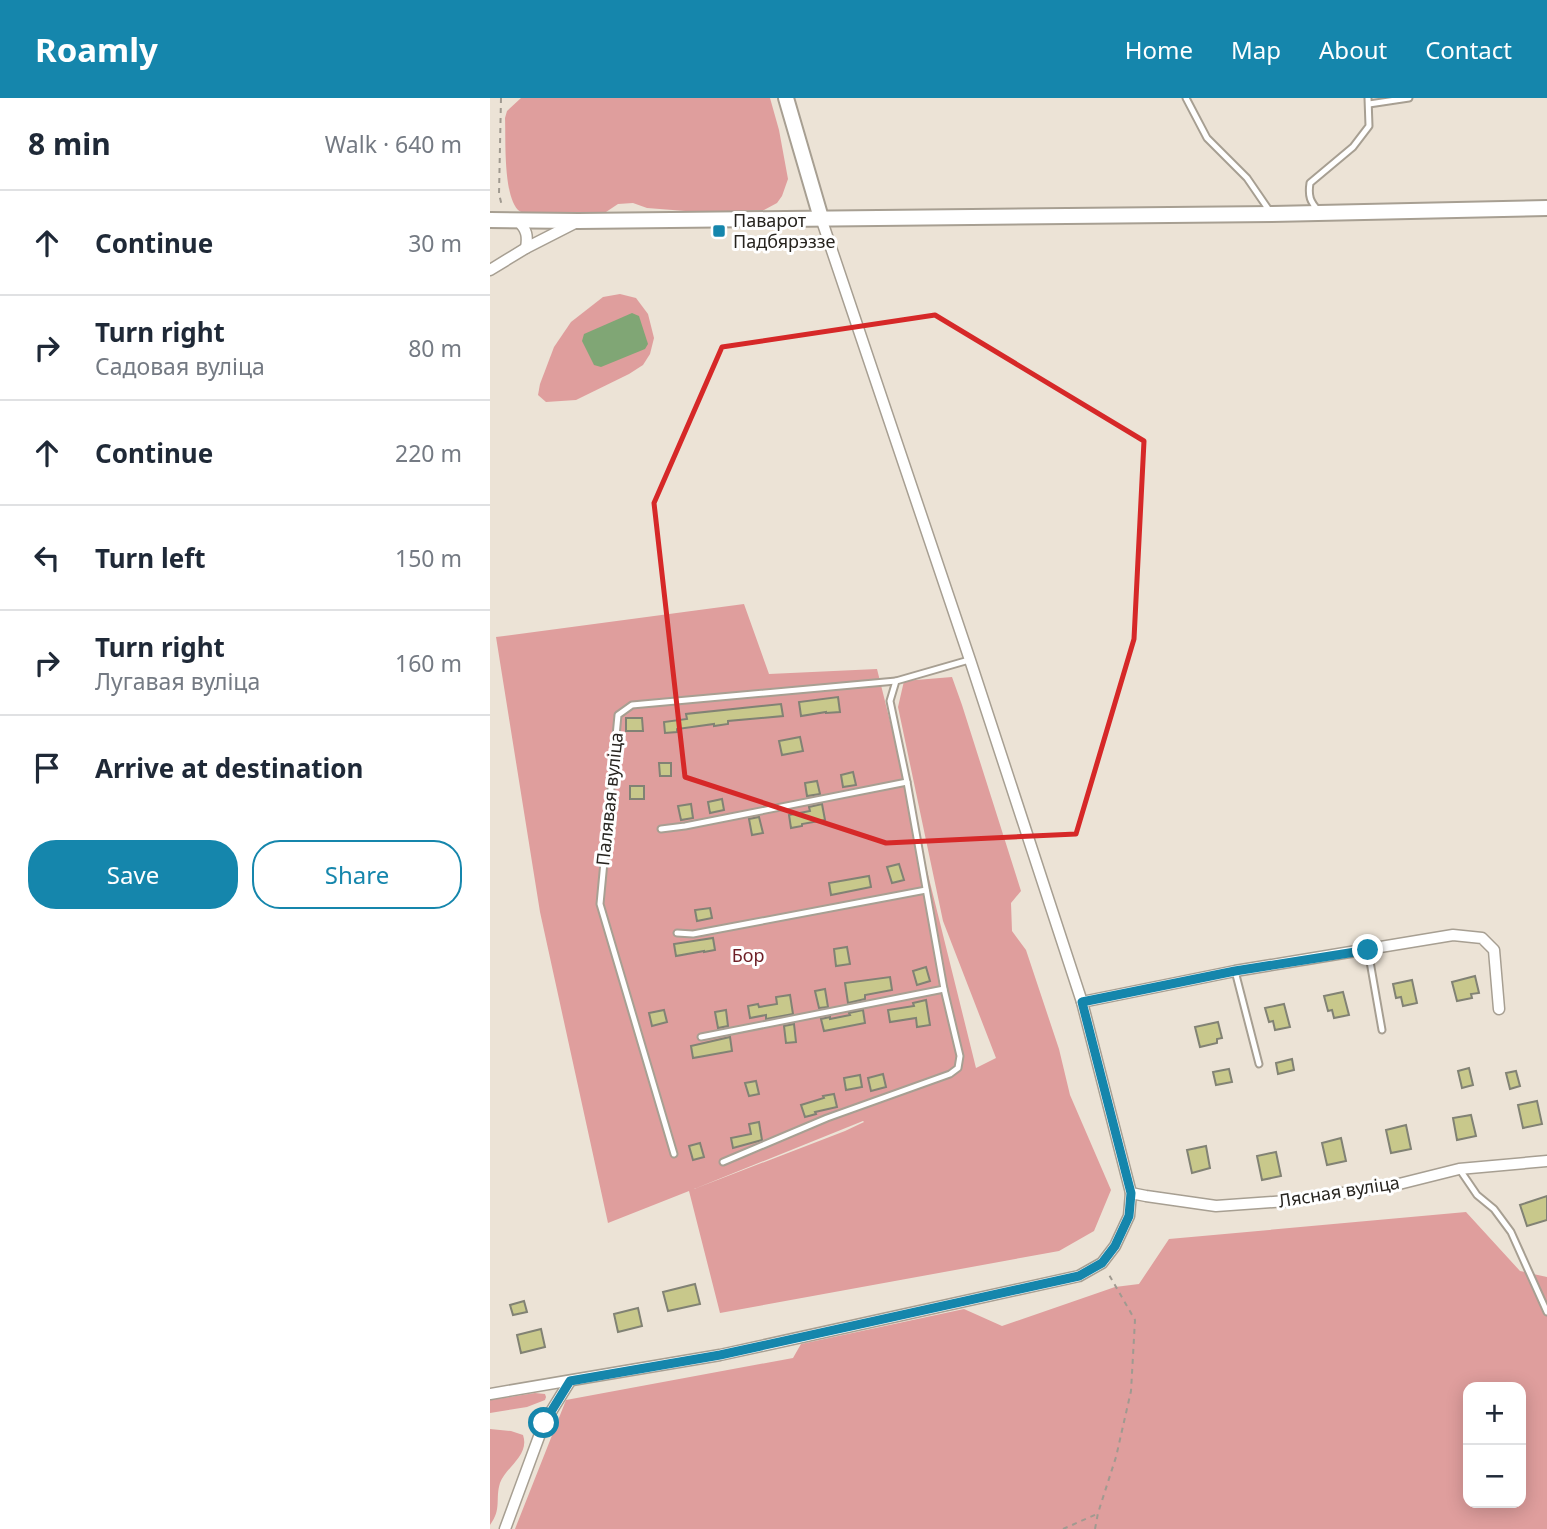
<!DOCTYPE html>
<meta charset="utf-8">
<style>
:root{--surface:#fff;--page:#f2f2f3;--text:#1f2937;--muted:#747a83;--line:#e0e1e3;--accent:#1586ac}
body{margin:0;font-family:"Noto Sans",sans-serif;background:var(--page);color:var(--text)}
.controls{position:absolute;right:21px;bottom:21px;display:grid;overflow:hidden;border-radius:14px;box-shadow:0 4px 18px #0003}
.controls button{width:63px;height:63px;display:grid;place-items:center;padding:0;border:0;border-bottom:2px solid var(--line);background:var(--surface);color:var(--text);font:35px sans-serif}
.stop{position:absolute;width:21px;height:21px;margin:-16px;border:5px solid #1586ac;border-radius:50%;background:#fff}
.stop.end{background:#1586ac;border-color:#fff;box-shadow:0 2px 7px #0008}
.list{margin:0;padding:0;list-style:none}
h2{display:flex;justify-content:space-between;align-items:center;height:91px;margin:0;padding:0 28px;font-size:30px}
h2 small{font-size:23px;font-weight:400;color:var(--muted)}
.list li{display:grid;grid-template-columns:46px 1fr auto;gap:21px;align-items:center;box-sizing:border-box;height:105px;padding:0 28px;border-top:2px solid var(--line)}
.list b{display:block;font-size:26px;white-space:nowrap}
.list p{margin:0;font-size:23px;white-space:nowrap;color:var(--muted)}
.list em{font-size:23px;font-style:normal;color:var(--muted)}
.actions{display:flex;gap:14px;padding:21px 28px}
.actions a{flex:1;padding:16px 0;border:2px solid var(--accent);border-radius:28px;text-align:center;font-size:24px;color:var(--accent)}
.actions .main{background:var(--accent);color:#fff}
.icon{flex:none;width:38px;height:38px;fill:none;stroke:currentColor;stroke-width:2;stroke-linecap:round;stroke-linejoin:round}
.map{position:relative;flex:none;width:1057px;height:1431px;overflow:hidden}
header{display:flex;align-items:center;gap:42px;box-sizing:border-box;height:98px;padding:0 35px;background:var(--accent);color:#fff}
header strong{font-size:33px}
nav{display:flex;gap:38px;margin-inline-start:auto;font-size:24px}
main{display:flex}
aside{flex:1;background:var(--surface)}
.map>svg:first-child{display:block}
</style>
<header>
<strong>Roamly</strong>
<nav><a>Home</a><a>Map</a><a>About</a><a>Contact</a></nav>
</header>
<main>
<aside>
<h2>8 min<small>Walk · 640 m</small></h2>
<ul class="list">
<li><svg class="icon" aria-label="ahead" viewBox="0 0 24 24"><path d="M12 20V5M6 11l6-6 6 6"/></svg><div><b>Continue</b></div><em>30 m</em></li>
<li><svg class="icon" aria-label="right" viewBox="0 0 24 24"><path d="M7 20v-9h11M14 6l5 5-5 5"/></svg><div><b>Turn right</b><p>Садовая вуліца</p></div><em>80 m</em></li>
<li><svg class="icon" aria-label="ahead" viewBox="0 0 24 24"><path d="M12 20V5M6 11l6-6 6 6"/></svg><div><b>Continue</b></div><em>220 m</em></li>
<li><svg class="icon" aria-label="left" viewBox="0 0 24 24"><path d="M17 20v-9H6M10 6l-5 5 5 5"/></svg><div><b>Turn left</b></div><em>150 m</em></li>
<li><svg class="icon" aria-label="right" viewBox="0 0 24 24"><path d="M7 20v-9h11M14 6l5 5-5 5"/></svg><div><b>Turn right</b><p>Лугавая вуліца</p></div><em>160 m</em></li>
<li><svg class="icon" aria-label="arrive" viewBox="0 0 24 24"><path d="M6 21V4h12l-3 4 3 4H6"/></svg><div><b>Arrive at destination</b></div></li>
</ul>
<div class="actions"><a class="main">Save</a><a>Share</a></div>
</aside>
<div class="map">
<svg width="1057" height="1431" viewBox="0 0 1057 1431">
<rect width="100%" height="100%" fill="#ece3d6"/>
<g fill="#df9e9d" fill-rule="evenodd">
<path d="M31,0h249l9,32 9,49 -6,17 -5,7 -13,7 -53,3 -64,-5 -14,-5 -15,1 -12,8 -79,3c-3,-2 -7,-3 -9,-5 -15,-16 -12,-71 -13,-92l2,-7z"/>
<polygon points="130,196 146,200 158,216 164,240 160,256 153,267 139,276 86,302 56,304 48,297 50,286 64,249 81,224 113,199"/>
<path d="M254,506l25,70 108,-5 99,399 20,-10 -53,-137 -45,-214 6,-26 48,-4 10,28 59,186 -10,12 1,28 14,19 33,99 11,46 41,95 -17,41 -35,20 -339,62 -31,-122 -81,32 -68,-311 -44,-275zM374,1024l-19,9 -151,58 169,-68z"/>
<path d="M976,1114l54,59 27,6v252h-1032l51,-129 227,-42 8,-14 163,-35 38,17 113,-39 24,-3 30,-45zM978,1289h53v116h-53z"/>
<polygon points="45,1295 55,1296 56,1299 55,1302 37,1309 0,1315 0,1302"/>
<path d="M0,1331l21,2 12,4c7,20 -17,32 -23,48 -5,16 2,26 -10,42z"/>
</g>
<polygon fill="#80a675" points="142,215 149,218 158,246 155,251 111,269 104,267 92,243 94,236"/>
<g fill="#c8c88b" stroke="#818274" stroke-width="2">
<polygon points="348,599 350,614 336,615 336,614 311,618 309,604"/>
<polygon points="291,606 293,618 238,623 238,626 224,628 224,626 187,631 187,634 175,635 174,624 197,621 196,616"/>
<polygon points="136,620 152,620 153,633 136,633"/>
<polygon points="310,639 313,653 292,657 289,643"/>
<polygon points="169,665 181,665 181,678 170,678"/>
<polygon points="363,674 366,687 353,689 351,677"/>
<polygon points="327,683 330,696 317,698 315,685"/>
<rect x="140" y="688" width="14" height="13"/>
<polygon points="232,701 234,712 220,715 218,704"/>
<polygon points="201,706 203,720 191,722 188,708"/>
<polygon points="332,706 335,722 312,726 312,728 301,730 299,717 320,713 319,709"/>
<polygon points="269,719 273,735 262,737 259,721"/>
<polygon points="409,766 414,782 402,785 397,769"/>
<polygon points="379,778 381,789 341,797 339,785"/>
<polygon points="220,810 222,820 207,823 205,812"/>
<polygon points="223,840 225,852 214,854 214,853 186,858 184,846"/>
<polygon points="357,849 360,866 346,868 344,851"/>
<polygon points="436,869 440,883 427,887 423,873"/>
<polygon points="985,878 989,895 981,896 982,900 967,903 962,884"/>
<polygon points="400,879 402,892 375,897 375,901 358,905 355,885"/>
<polygon points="922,882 927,905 913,908 911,899 906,900 903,886"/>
<polygon points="335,891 338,909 329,910 325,893"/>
<polygon points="853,894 859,917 844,920 842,912 838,913 834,898"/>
<polygon points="300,897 303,916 276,921 276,917 260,920 258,908 268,906 269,909 287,906 286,899"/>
<polygon points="436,902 440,927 427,929 426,920 400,924 398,912 424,908 423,905"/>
<polygon points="794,906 800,929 785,932 783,923 779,924 775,910"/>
<polygon points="174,912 177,924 162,928 159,915"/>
<polygon points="236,912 238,928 228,930 225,914"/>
<polygon points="373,912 375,925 334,933 331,921 340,919 340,921 360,917 359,915"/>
<polygon points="728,924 732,940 727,941 727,945 710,949 705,929"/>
<polygon points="304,926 306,944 296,945 294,928"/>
<polygon points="240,939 242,953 203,960 201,948"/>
<polygon points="802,961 804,972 788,976 786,965"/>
<polygon points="979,970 983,987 972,990 968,973"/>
<polygon points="739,971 742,984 726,987 723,974"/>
<polygon points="1026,973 1030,988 1020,991 1016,975"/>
<polygon points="393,976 396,989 381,993 378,980"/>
<polygon points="370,977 372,989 356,992 354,980"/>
<polygon points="266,983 269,996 259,998 255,985"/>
<polygon points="344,996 347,1009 325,1014 326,1016 315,1019 311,1007 334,1000 333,998"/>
<polygon points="1047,1003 1052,1026 1033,1030 1028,1007"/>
<polygon points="981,1017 986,1038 967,1042 963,1020"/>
<polygon points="269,1024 272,1042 243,1050 241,1040 261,1036 259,1026"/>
<polygon points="916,1027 921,1051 901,1055 896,1032"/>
<polygon points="851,1040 856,1063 837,1067 832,1045"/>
<polygon points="210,1045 214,1059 203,1062 199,1048"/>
<polygon points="716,1048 720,1070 702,1075 697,1052"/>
<polygon points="786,1054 791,1078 772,1082 767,1058"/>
<polygon points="1057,1098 1057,1122 1037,1128 1030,1107"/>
<polygon points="205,1186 210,1206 178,1213 173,1194"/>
<polygon points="34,1203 37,1214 23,1217 20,1207"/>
<polygon points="148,1210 152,1228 128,1234 124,1216"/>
<polygon points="51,1231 55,1249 31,1255 27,1237"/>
</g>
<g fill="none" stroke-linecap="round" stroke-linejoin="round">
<defs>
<g id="lane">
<polyline points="696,0 717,40 757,80 781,115"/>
<polyline points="879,6 919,0"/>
<path d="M829,113c-9,-9 -11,-15 -9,-28l43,-36 16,-21 -1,-28"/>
<polyline points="171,731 195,728 417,684"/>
<polyline points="187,835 203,836 436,792"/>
<polyline points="878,852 892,932"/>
<polyline points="745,873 769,966"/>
<polyline points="211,939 454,891"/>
<polyline points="184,1056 110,806 128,617 142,607 406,583"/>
<polyline points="233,1064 337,1020 460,976 468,970 470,958 454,891 417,684 400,603 406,583 479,562"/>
<polyline points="970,1072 987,1097 1004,1111 1021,1134 1057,1214"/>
</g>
<g id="street">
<path d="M28,123c9,9 10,15 8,27"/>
<polyline points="0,172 36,150 85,125"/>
<polyline points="592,904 745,873 963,837 992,840 1004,852 1009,911"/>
<polyline points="641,1095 656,1098 726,1108 796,1103 860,1094 909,1086 969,1071 1057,1063"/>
<polyline points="0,1296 230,1257 589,1178 612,1165 625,1148 639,1118 641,1095 592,904 480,562 331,120"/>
<polyline points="15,1431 54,1325 80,1283"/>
</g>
<g id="secondary">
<polyline points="296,0 331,120"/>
<polyline points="0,122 88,123 782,116 1057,110"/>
</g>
</defs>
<use href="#lane" stroke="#a79f92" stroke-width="9"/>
<use href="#street" stroke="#a79f92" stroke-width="13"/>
<use href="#secondary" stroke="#a79f92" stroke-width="18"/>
<g stroke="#a09a90" stroke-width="2" stroke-dasharray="5 5" stroke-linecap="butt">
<polyline points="11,0 9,96 12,108"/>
<polyline points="573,1431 607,1416"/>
<polyline points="605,1431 608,1415 626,1359 641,1293 645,1222 618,1175"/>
</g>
<use href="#lane" stroke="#fff" stroke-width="5"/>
<use href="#street" stroke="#fff" stroke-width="10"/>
<use href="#secondary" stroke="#fff" stroke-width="14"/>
</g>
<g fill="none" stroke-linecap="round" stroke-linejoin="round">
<polyline stroke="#1586ac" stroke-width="9" points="54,1325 80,1283 230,1257 589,1178 612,1165 625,1148 639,1118 641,1095 592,904 745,873 878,852"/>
</g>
<path fill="none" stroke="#d62828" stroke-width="5" stroke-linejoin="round" d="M445,217l209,126 -10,198 -58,195 -190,9 -201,-66 -31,-274 68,-156z"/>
<rect fill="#1586ac" stroke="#fff" stroke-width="2.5" x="222" y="126" width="14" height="14" rx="3.5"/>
<g text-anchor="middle" stroke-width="6" stroke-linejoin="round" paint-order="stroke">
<g font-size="18" fill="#27241f" stroke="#fff" text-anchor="start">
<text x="243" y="129">Паварот<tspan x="243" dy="21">Падбярэззе</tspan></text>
</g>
<g font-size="18" fill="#27241f" stroke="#fff">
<text transform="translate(120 701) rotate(-84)" y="6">Палявая вуліца</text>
<text transform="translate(849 1094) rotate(-9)" y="6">Лясная вуліца</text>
</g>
<g font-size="18" fill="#6e1f26" stroke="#fff">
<text x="258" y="864">Бор</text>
</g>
</g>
</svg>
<div class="controls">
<button>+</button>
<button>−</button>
</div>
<div class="stop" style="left:54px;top:1325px"></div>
<div class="stop end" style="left:878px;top:852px"></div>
</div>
</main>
